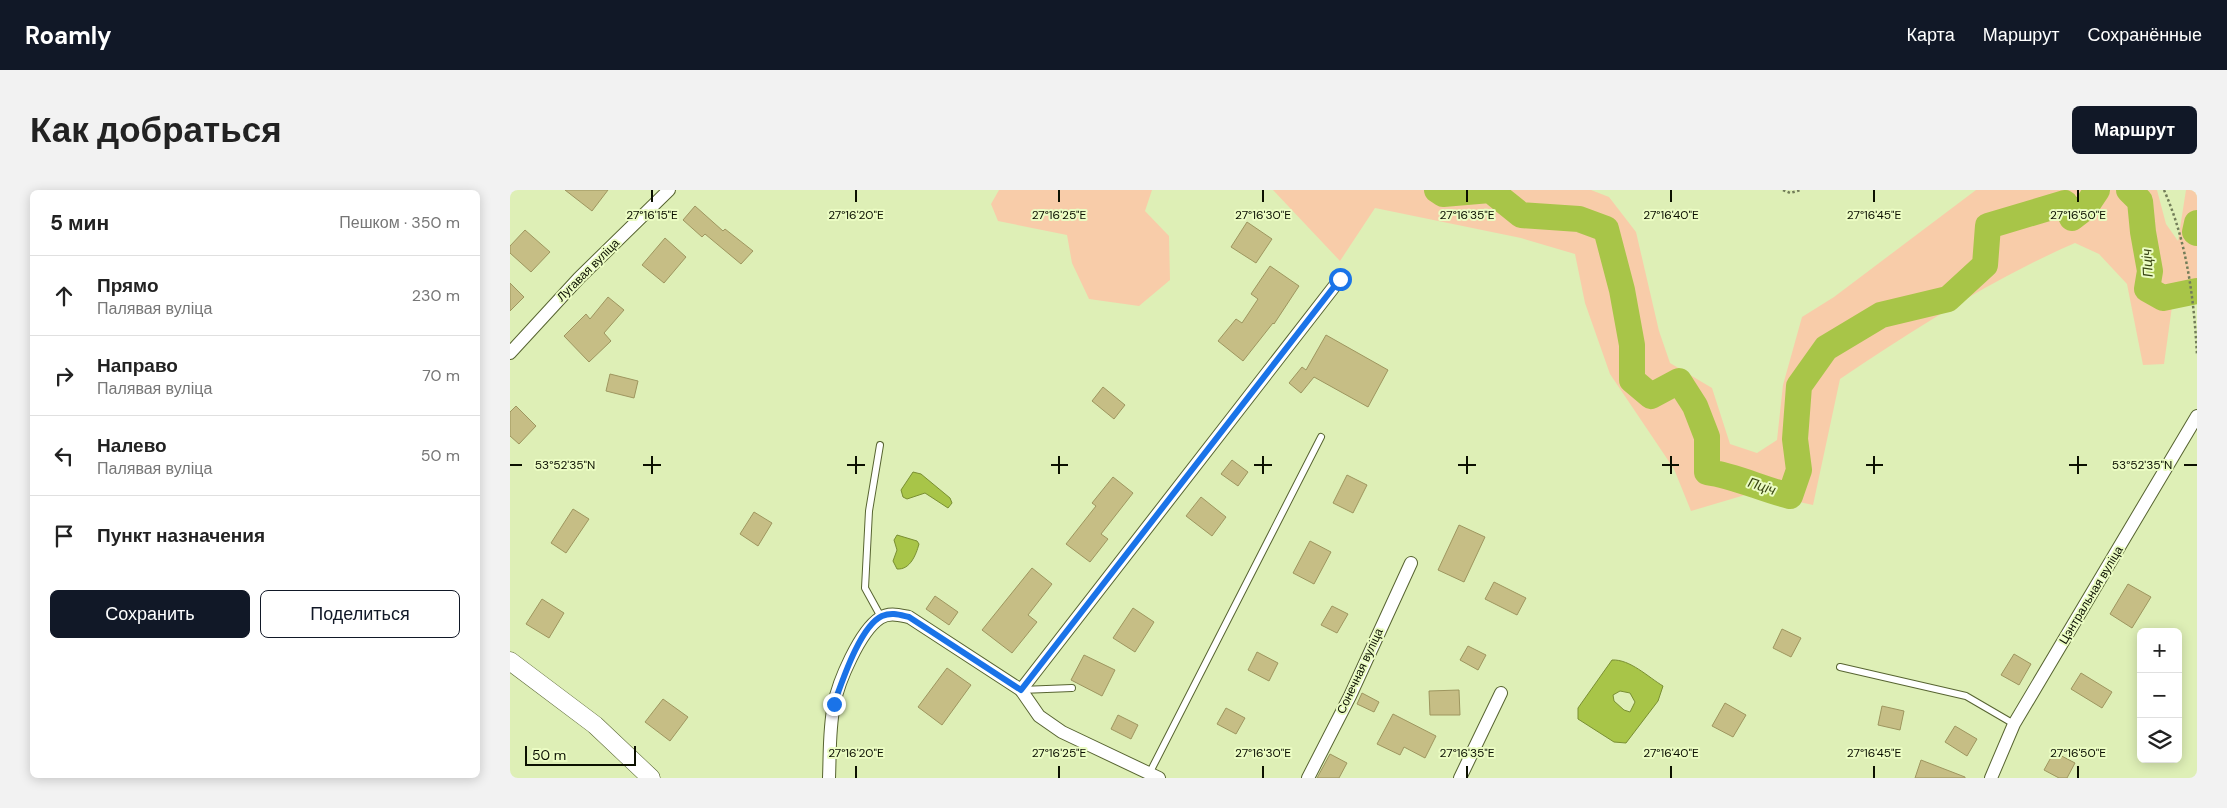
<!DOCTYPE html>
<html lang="ru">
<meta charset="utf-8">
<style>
:root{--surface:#fff;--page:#f2f2f2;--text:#222;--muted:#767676;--line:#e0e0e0;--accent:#111827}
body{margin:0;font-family:"DM Sans",sans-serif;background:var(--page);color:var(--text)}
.controls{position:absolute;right:15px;bottom:15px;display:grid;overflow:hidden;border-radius:8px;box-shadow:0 2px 12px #0003}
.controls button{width:45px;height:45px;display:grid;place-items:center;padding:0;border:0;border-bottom:1px solid var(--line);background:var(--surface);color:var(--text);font:25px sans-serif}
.scale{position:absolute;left:15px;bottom:12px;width:111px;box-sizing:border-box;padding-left:5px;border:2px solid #0b1000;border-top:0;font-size:14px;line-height:18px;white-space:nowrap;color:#0b1000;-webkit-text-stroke:4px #ebfcc3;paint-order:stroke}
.stop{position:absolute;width:15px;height:15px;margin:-11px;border:4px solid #1a73e8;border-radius:50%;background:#fff}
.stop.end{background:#1a73e8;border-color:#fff;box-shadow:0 1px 5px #0008}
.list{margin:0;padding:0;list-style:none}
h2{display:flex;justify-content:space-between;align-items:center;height:65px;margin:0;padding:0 20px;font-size:21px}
h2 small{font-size:16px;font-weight:400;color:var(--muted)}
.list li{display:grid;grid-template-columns:32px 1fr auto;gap:15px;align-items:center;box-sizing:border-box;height:80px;padding:0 20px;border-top:1px solid var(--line)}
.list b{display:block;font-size:19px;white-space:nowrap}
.list p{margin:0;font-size:16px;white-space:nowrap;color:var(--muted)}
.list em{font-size:16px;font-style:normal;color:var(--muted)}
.actions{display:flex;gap:10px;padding:15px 20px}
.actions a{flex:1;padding:11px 0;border:1px solid var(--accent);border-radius:8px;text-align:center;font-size:18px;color:var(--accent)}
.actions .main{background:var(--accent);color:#fff}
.icon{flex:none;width:28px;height:28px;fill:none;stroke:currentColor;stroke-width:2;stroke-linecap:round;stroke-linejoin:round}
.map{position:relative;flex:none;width:1687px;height:588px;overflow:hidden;border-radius:8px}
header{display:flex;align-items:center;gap:30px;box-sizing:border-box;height:70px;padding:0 25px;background:var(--accent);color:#fff}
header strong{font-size:24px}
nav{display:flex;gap:28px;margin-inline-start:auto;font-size:18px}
.intro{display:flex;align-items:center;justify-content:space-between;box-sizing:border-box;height:120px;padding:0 30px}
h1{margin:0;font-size:35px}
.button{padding:12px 22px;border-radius:8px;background:var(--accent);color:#fff;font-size:18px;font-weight:700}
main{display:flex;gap:30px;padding:0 30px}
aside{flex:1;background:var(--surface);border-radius:8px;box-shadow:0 2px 12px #0003}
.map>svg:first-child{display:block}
</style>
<header>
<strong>Roamly</strong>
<nav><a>Карта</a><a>Маршрут</a><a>Сохранённые</a></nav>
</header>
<div class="intro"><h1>Как добраться</h1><a class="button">Маршрут</a></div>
<main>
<aside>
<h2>5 мин<small>Пешком · 350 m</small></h2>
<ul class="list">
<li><svg class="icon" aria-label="ahead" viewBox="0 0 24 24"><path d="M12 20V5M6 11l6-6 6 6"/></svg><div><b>Прямо</b><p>Палявая вуліца</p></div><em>230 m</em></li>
<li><svg class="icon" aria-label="right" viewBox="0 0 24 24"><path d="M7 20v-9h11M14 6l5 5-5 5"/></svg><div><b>Направо</b><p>Палявая вуліца</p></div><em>70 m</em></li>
<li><svg class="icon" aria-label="left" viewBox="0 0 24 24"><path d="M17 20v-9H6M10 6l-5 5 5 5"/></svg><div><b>Налево</b><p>Палявая вуліца</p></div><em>50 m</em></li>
<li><svg class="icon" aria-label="arrive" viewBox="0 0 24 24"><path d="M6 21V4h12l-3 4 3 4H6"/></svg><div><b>Пункт назначения</b></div></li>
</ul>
<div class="actions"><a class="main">Сохранить</a><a>Поделиться</a></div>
</aside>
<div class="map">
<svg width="1687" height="588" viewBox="0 0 1687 588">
<rect width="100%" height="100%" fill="#deefb6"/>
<g fill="#f8cca9">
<polygon points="489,0 642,0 635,21 659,46 660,90 629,116 579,109 562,73 557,45 488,31 481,14"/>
<path d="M763,0h318l18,7 27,35 23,99 11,32 42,25 18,56 27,9 20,-13 6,-55 19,-68 32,-20 142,-107h181l9,34 12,17 8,-51h11v90l-22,5 -11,79 -21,1 -16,-81 -28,-30 -24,-11c-83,36 -160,86 -235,136l-27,126 -58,-13 -64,19 -17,-42 -64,-95 -25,-71 -10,-49 -54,-16 -146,-30 -35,53z"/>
</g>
<g fill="#a8c548" stroke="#798f32" fill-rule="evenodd">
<polygon points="403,282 411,284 440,308 442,313 438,318 415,303 397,309 393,307 391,300"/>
<path d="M387,345l20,6 2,3c-3,11 -9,26 -22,25l-4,-8 4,-11 -3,-10z"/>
<path d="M1102,470c18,-1 36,17 51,26l-5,15 -32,42 -12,-1 -36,-23v-11zM1110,501l10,2 5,9 -5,10 -6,-2 -10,-9 -1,-6z"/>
</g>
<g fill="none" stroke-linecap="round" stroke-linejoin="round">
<g stroke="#a8c548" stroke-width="26">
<path d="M927,0l6,4 47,-4 31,25 58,4 27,10 16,61 10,55v35l19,16 28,-15 16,25 12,31v35c29,4 54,17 83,24l9,-26 -4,-31 4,-53 27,-38 55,-33 67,-16 37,-34 3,-39 77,-23 7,15 13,-10 12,-18"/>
<polyline points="1619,0 1630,11 1633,42 1640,81 1637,99 1653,108 1687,101"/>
<polyline points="1687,33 1685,42 1687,43"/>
</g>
</g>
<g fill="#c6be85" stroke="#9e965f">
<polygon points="55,0 98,0 82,21"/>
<polygon points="185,16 213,41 215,39 243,61 231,74 195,44 192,47 173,30"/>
<polygon points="737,32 762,49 746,73 721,57"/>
<polygon points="15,40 40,62 21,82 0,63 0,56"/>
<polygon points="155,48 176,67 154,93 132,75"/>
<polygon points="760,76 789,96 764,134 763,133 733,171 708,151 726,129 732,133 748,109 741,104"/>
<polygon points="0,93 14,107 0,121"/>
<polygon points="98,107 114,120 94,143 101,151 79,172 54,146 76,124 80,129"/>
<polygon points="816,145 878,180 858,217 804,187 791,203 779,193 792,177 796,180"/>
<polygon points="100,184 128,191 124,208 96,201"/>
<polygon points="593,197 615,215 604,229 582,211"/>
<polygon points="6,216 26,236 9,254 0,246 0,222"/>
<polygon points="722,270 738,282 728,296 711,284"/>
<polygon points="837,285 857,295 843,323 823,313"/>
<polygon points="603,287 623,303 591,344 598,349 580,372 556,354 586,316 582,313"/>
<polygon points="691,307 716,327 702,346 676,326"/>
<polygon points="63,319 79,329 56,363 41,353"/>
<polygon points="244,322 262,333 248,356 230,344"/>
<polygon points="949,335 975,347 954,392 928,380"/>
<polygon points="800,351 821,362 804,394 783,383"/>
<polygon points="522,378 542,394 518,425 527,432 502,463 472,440"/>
<polygon points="984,392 1016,408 1007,425 975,409"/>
<polygon points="1618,394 1641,407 1622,438 1600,424"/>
<polygon points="425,406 448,422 439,435 416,419"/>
<polygon points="32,409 54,423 39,448 16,434"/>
<polygon points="822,416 838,424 827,443 811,435"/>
<polygon points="623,418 644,432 625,462 603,448"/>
<polygon points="1272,439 1291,448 1281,467 1263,458"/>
<polygon points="958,456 976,465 968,480 950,470"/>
<polygon points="747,462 768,473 759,491 738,480"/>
<polygon points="1504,464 1521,474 1509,495 1491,485"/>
<polygon points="574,465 605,480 592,506 561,490"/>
<polygon points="437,478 461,495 432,535 408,517"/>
<polygon points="1571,483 1602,502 1592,518 1561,499"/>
<polygon points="949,500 950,525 920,525 919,501"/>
<polygon points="852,503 869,512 864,522 847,514"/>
<polygon points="153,509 178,527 160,551 135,532"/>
<polygon points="1215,513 1236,525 1223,547 1202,536"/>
<polygon points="1372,516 1394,521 1390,540 1368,535"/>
<polygon points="716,518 735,528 726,544 707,534"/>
<polygon points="883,524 926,546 915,568 894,557 890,565 867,554"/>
<polygon points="608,525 628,535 621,549 601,539"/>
<polygon points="1445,536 1467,549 1457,566 1435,552"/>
<polygon points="1544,562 1565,573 1557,588 1549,588 1534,580"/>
<polygon points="820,564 837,573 829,588 807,588"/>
<polygon points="1411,570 1455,587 1455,588 1405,588"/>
</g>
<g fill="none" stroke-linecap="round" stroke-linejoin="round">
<defs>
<g id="lane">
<polyline points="370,255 359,321 355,398 371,427"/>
<polyline points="1330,477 1456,506 1504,534"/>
<polyline points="511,500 562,498"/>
<polyline points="639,584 811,247"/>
</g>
<g id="street">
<polyline points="0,163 69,88 159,0"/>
<polyline points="511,500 529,526 552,542 649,588"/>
<path d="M319,588c1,-24 0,-50 5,-73 4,-23 26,-74 46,-87 9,-6 19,-3 29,-1l112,73 319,-411"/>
<polyline points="798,588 840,506 901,373"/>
<polyline points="950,588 991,503"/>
<polyline points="1481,588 1504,534 1687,226"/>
</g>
<polyline id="secondary" points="0,471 85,535 141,588"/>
</defs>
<use href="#lane" stroke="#576431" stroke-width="8"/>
<use href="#street" stroke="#576431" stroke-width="14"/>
<use href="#secondary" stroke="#576431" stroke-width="19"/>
<g stroke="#727d59" stroke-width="2.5" stroke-dasharray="2.5 2.5" stroke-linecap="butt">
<polyline points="1273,0 1280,3 1291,0"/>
<path d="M1654,0c23,52 30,109 33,165"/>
</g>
<use href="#lane" stroke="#fff" stroke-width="6"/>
<use href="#street" stroke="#fff" stroke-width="12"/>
<use href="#secondary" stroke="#fff" stroke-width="18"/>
</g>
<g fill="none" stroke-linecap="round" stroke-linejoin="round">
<path stroke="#1a73e8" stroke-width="6" d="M324,514c8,-22 26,-78 48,-88 10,-4 18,-1 27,1l112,73 319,-411"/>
</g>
<path fill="none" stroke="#0b1000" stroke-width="2" d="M142,0v12M346,0v12M549,0v12M753,0v12M957,0v12M1161,0v12M1364,0v12M1568,0v12M142,266v18M346,266v18M549,266v18M753,266v18M957,266v18M1161,266v18M1364,266v18M1568,266v18M0,275h12M133,275h18M337,275h18M541,275h17M744,275h18M948,275h18M1152,275h17M1356,275h17M1559,275h18M1674,275h13M346,576v12M549,576v12M753,576v12M957,576v12M1161,576v12M1364,576v12M1568,576v12"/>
<g text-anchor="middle" stroke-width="4" stroke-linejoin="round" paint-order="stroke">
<g font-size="12" fill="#0b1000" stroke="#ebfcc3">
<text transform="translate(78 80) rotate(-45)" y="4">Лугавая вуліца</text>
<text transform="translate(1581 405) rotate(-59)" y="4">Цэнтральная вуліца</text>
<text transform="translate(850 481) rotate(-65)" y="4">Сонечная вуліца</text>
</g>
<g font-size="14" font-style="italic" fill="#3a4614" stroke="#ebfcc3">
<text transform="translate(1637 73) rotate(-93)" y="5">Пціч</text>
<text transform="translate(1252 296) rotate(18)" y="5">Пціч</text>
</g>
</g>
<g font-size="12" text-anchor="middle" fill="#0b1000" stroke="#ebfcc3" stroke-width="4" stroke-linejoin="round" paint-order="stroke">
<text x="142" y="29">27°16'15"E</text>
<text x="346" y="29">27°16'20"E</text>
<text x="549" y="29">27°16'25"E</text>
<text x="753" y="29">27°16'30"E</text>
<text x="957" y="29">27°16'35"E</text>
<text x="1161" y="29">27°16'40"E</text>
<text x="1364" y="29">27°16'45"E</text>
<text x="1568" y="29">27°16'50"E</text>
<text x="55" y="279">53°52'35"N</text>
<text x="1632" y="279">53°52'35"N</text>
<text x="346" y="567">27°16'20"E</text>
<text x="549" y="567">27°16'25"E</text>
<text x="753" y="567">27°16'30"E</text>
<text x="957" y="567">27°16'35"E</text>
<text x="1161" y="567">27°16'40"E</text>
<text x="1364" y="567">27°16'45"E</text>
<text x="1568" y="567">27°16'50"E</text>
</g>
</svg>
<div class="controls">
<button>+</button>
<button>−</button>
<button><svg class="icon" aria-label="layers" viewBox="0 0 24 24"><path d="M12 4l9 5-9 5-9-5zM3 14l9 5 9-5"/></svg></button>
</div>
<div class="scale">50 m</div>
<div class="stop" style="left:830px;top:89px"></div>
<div class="stop end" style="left:324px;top:514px"></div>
</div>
</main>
